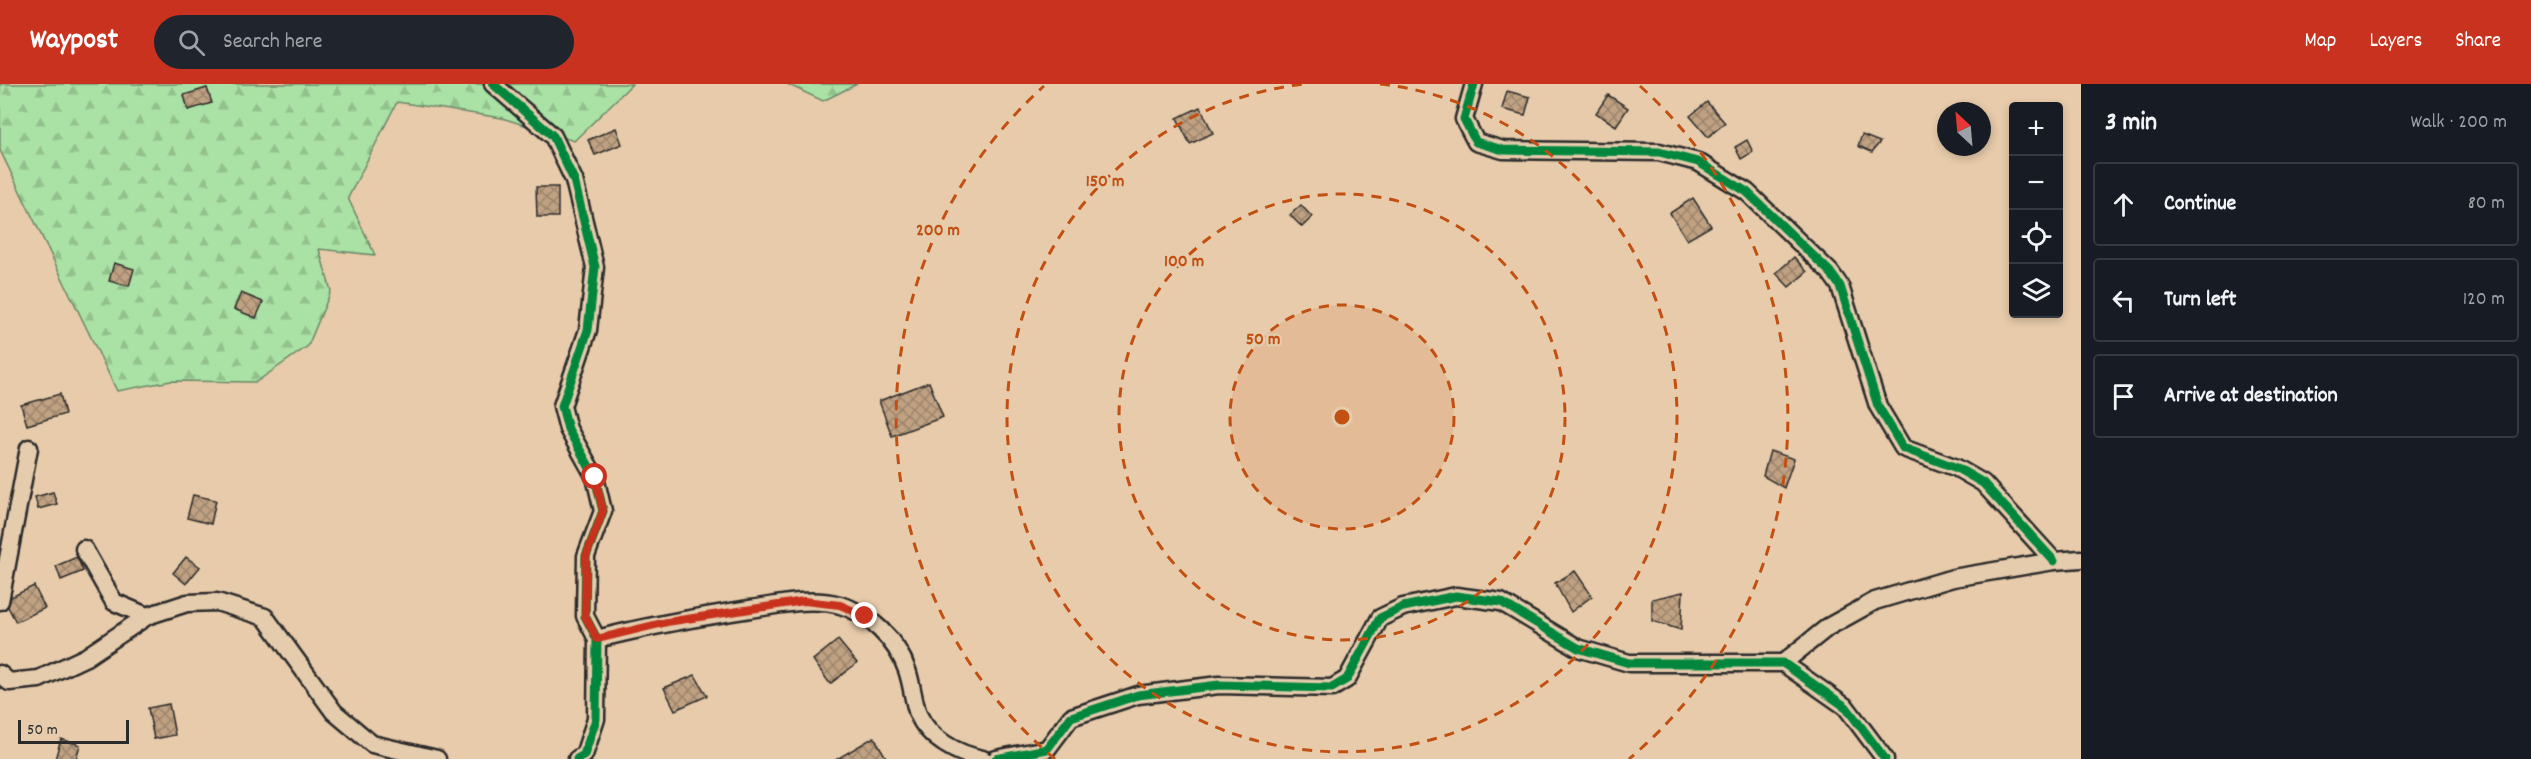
<!DOCTYPE html>
<meta charset="utf-8">
<style>
:root{--surface:#171b24;--page:#20242c;--text:#f1f3f6;--muted:#9ea1a6;--line:#363941;--accent:#c8321e}
body{margin:0;font-family:Dekko,sans-serif;background:var(--page);color:var(--text)}
.controls{position:absolute;right:18px;top:18px;display:grid;overflow:hidden;border-radius:6px;box-shadow:0 3px 9px #0003}
.controls button{width:54px;height:54px;display:grid;place-items:center;padding:0;border:0;border-bottom:2px solid var(--line);background:var(--surface);color:var(--text);font:30px sans-serif}
.compass{position:absolute;left:1937px;top:18px;width:54px;height:54px;border-radius:50%;background:var(--surface);box-shadow:0 3px 9px #0003;rotate:334deg}
.scale{position:absolute;left:18px;bottom:15px;width:111px;box-sizing:border-box;padding-left:6px;border:3px solid #2b2b2b;border-top:0;font-size:16px;line-height:21px;white-space:nowrap;color:#2b2b2b;-webkit-text-stroke:4px #e5ccad;paint-order:stroke}
.stop{position:absolute;width:18px;height:18px;margin:-14px;border:4px solid #c8321e;border-radius:50%;background:#fff}
.stop.end{background:#c8321e;border-color:#fff;box-shadow:0 2px 6px #0008}
.list{margin:0;padding:0;list-style:none}
h2{display:flex;justify-content:space-between;align-items:center;height:78px;margin:0;padding:0 24px;font-size:26px}
h2 small{font-size:20px;font-weight:400;color:var(--muted)}
.list li{display:grid;grid-template-columns:39px 1fr auto;gap:18px;align-items:center;box-sizing:border-box;height:84px;margin:0 12px 12px;padding:0 12px;border:2px solid var(--line);border-radius:6px}
.list b{display:block;font-size:22px;white-space:nowrap}
.list em{font-size:20px;font-style:normal;color:var(--muted)}
.icon{flex:none;width:33px;height:33px;fill:none;stroke:currentColor;stroke-width:2;stroke-linecap:round;stroke-linejoin:round}
.map{position:relative;flex:none;width:2081px;height:675px;overflow:hidden}
header{display:flex;align-items:center;gap:36px;box-sizing:border-box;height:84px;padding:0 30px;background:var(--accent);color:#fff}
header strong{font-size:28px}
nav{display:flex;gap:33px;margin-inline-start:auto;font-size:21px}
.search{width:420px;height:54px;background:var(--page);display:flex;align-items:center;gap:15px;box-sizing:border-box;padding:0 21px;border-radius:33px;color:var(--muted);font-size:22px}
main{display:flex}
aside{flex:1;background:var(--surface)}
.map>svg:first-child{display:block}
</style>
<header>
<strong>Waypost</strong>
<div class="search"><svg class="icon" aria-label="search" viewBox="0 0 24 24"><circle cx="10" cy="10" r="6"/><path d="M15 15l6 6"/></svg>Search here</div>
<nav><a>Map</a><a>Layers</a><a>Share</a></nav>
</header>
<main>
<div class="map">
<svg width="2081" height="675" viewBox="0 0 2081 675">
<defs>
<pattern id="forest-firs" width="22" height="20" patternUnits="userSpaceOnUse" patternTransform="scale(1.5)"><rect width="22" height="20" fill="#aae1a4"/><path d="M5 1l3.5 6h-7zM16 11l3.5 6h-7z" fill="#92c18d"/></pattern>
<pattern id="building-cross-hatch" width="8" height="8" patternUnits="userSpaceOnUse" patternTransform="scale(1.5)"><rect width="8" height="8" fill="#c0a283"/><path d="M0 0l8 8M0 8l8-8" fill="none" stroke="#9c846b"/></pattern>
</defs>
<rect width="100%" height="100%" fill="#e7cbaa"/>
<filter id="ink" filterUnits="userSpaceOnUse"><feTurbulence type="fractalNoise" baseFrequency=".0167" numOctaves="2"/><feDisplacementMap in="SourceGraphic" scale="12" xChannelSelector="R" yChannelSelector="G"/><feConvolveMatrix kernelMatrix="1 2 1 2 8 2 1 2 1" color-interpolation-filters="sRGB"/></filter>
<g filter="url(#ink)">
<g fill="url(#forest-firs)" stroke="#6a8668" stroke-width="1.5">
<polygon points="0,0 632,0 574,57 502,34 397,18 348,114 375,171 319,165 331,207 308,262 256,298 171,297 117,307 0,66"/>
<polygon points="787,0 857,0 823,17"/>
</g>
<g fill="url(#building-cross-hatch)" stroke="#2b2b2b" stroke-width="1.5">
<polygon points="207,4 212,19 188,26 184,11"/>
<polygon points="1507,7 1530,13 1525,31 1502,25"/>
<polygon points="1608,11 1628,24 1616,42 1596,29"/>
<polygon points="1707,18 1725,39 1708,53 1690,32"/>
<polygon points="1200,23 1213,49 1190,60 1177,34"/>
<polygon points="616,44 622,60 595,71 588,56"/>
<polygon points="1862,51 1880,58 1872,68 1858,62"/>
<polygon points="1747,56 1753,68 1741,75 1735,63"/>
<polygon points="536,103 558,103 558,133 537,133"/>
<polygon points="1693,114 1711,142 1687,156 1670,129"/>
<polygon points="1301,121 1312,133 1302,143 1290,131"/>
<polygon points="1794,173 1807,188 1789,203 1776,189"/>
<polygon points="114,179 134,185 129,202 109,197"/>
<polygon points="241,209 263,218 256,234 234,225"/>
<polygon points="929,298 943,333 892,352 879,317"/>
<polygon points="60,310 65,330 27,341 21,321"/>
<polygon points="1770,367 1794,375 1784,404 1763,392"/>
<polygon points="53,408 57,420 38,425 35,413"/>
<polygon points="193,411 216,416 211,440 187,434"/>
<polygon points="77,473 83,487 61,496 56,482"/>
<polygon points="186,473 200,483 186,500 173,489"/>
<polygon points="1575,487 1592,512 1571,528 1555,499"/>
<polygon points="34,502 45,524 16,538 8,523 11,513"/>
<polygon points="1683,508 1681,546 1652,537 1652,515"/>
<polygon points="838,556 857,579 830,600 813,576"/>
<polygon points="695,591 707,612 675,626 664,604"/>
<polygon points="169,620 175,651 154,655 148,624"/>
<polygon points="874,653 887,675 837,675"/>
<polygon points="61,655 80,661 76,675 55,675"/>
</g>
<g fill="none" stroke-linecap="round" stroke-linejoin="round">
<defs>
<g id="minor">
<polyline points="493,0 553,52 574,96 595,183 588,246 562,322 568,345 595,393 603,427 586,472 585,532 597,555 596,635 584,671 577,675"/>
<polyline points="1474,0 1464,35 1476,58 1503,66 1659,68 1698,78 1747,108 1830,188 1840,202 1878,322 1903,364 1957,384 1983,399 2054,477"/>
<polyline points="84,465 114,518 147,532"/>
<polyline points="0,517 29,364"/>
<path d="M597,555c51,-13 101,-22 153,-30 29,-4 61,-12 90,-4 29,8 57,36 67,65 5,14 6,30 11,44 11,25 39,40 65,45"/>
<polyline points="1783,579 1828,543 1875,517 1953,494 2054,477 2081,475"/>
<polyline points="0,590 9,598 39,595 86,573 147,532 187,519 217,518 265,533 334,628 372,660 437,675"/>
<polyline points="996,675 1047,665 1071,633 1138,611 1219,601 1332,604 1347,595 1380,534 1403,523 1456,512 1501,518 1578,564 1629,579 1783,579 1846,623 1885,675"/>
</g>
</defs>
<use href="#minor" stroke="#2b2b2b" stroke-width="21"/>
<use href="#minor" stroke="#e5ccad" stroke-width="16"/>
<defs>
<g id="cycleway">
<polyline points="493,0 553,52 574,96 595,183 588,246 562,322 568,345 595,393 603,427 586,472 585,532 597,555 596,635 584,671 577,675"/>
<polyline points="1474,0 1464,35 1476,58 1503,66 1659,68 1698,78 1747,108 1830,188 1840,202 1878,322 1903,364 1957,384 1983,399 2054,477"/>
<polyline points="996,675 1047,665 1071,633 1138,611 1219,601 1332,604 1347,595 1380,534 1403,523 1456,512 1501,518 1578,564 1629,579 1783,579 1846,623 1885,675"/>
</g>
</defs>
<use href="#cycleway" stroke="#e5ccad" stroke-width="13"/>
<use href="#cycleway" stroke="#00873e" stroke-width="9"/>
</g>
</g>
<g fill="none" stroke-linecap="round" stroke-linejoin="round" filter="url(#ink)">
<polyline stroke="#c8321e" stroke-width="8" points="595,393 603,427 586,472 585,532 597,555 667,538 804,517 840,521 865,532"/>
</g>
<circle cx="1342" cy="333" r="112" fill="#c25012" fill-opacity=".12"/>
<g fill="none" stroke="#c25012" stroke-width="3" stroke-dasharray="10 8">
<circle cx="1342" cy="333" r="112"/>
<circle cx="1342" cy="333" r="223"/>
<path d="M1380 0A335 335 0 1 1 1304 0"/>
<path d="M1055 675A446 446 0 0 1 1044 2M1640 2A446 446 0 0 1 1629 675"/>
</g>
<circle cx="1342" cy="333" r="9" fill="#c25012" stroke="#e5ccad" stroke-width="3"/>
<g font-size="18" text-anchor="middle" font-weight="bold" fill="#c25012" stroke="#e5ccad" stroke-width="4.5" stroke-linejoin="round" paint-order="stroke">
<text x="1105" y="102">150 m</text>
<text x="938" y="151">200 m</text>
<text x="1184" y="182">100 m</text>
<text x="1263" y="260">50 m</text>
</g>
</svg>
<div class="controls">
<button>+</button>
<button>−</button>
<button><svg class="icon" aria-label="locate" viewBox="0 0 24 24"><circle cx="12" cy="12" r="6"/><path d="M12 2v4M12 18v4M2 12h4M18 12h4"/></svg></button>
<button><svg class="icon" aria-label="layers" viewBox="0 0 24 24"><path d="M12 4l9 5-9 5-9-5zM3 14l9 5 9-5"/></svg></button>
</div>
<svg class="compass" viewBox="-18 -18 36 36"><path d="M0-13l5 13h-10z" fill="#e53935"/><path d="M0 13l5-13h-10z" fill="#9ea1a6"/></svg>
<div class="scale">50 m</div>
<div class="stop" style="left:595px;top:393px"></div>
<div class="stop end" style="left:865px;top:532px"></div>
</div>
<aside>
<h2>3 min<small>Walk · 200 m</small></h2>
<ul class="list">
<li><svg class="icon" aria-label="ahead" viewBox="0 0 24 24"><path d="M12 20V5M6 11l6-6 6 6"/></svg><div><b>Continue</b></div><em>80 m</em></li>
<li><svg class="icon" aria-label="left" viewBox="0 0 24 24"><path d="M17 20v-9H6M10 6l-5 5 5 5"/></svg><div><b>Turn left</b></div><em>120 m</em></li>
<li><svg class="icon" aria-label="arrive" viewBox="0 0 24 24"><path d="M6 21V4h12l-3 4 3 4H6"/></svg><div><b>Arrive at destination</b></div></li>
</ul>
</aside>
</main>
